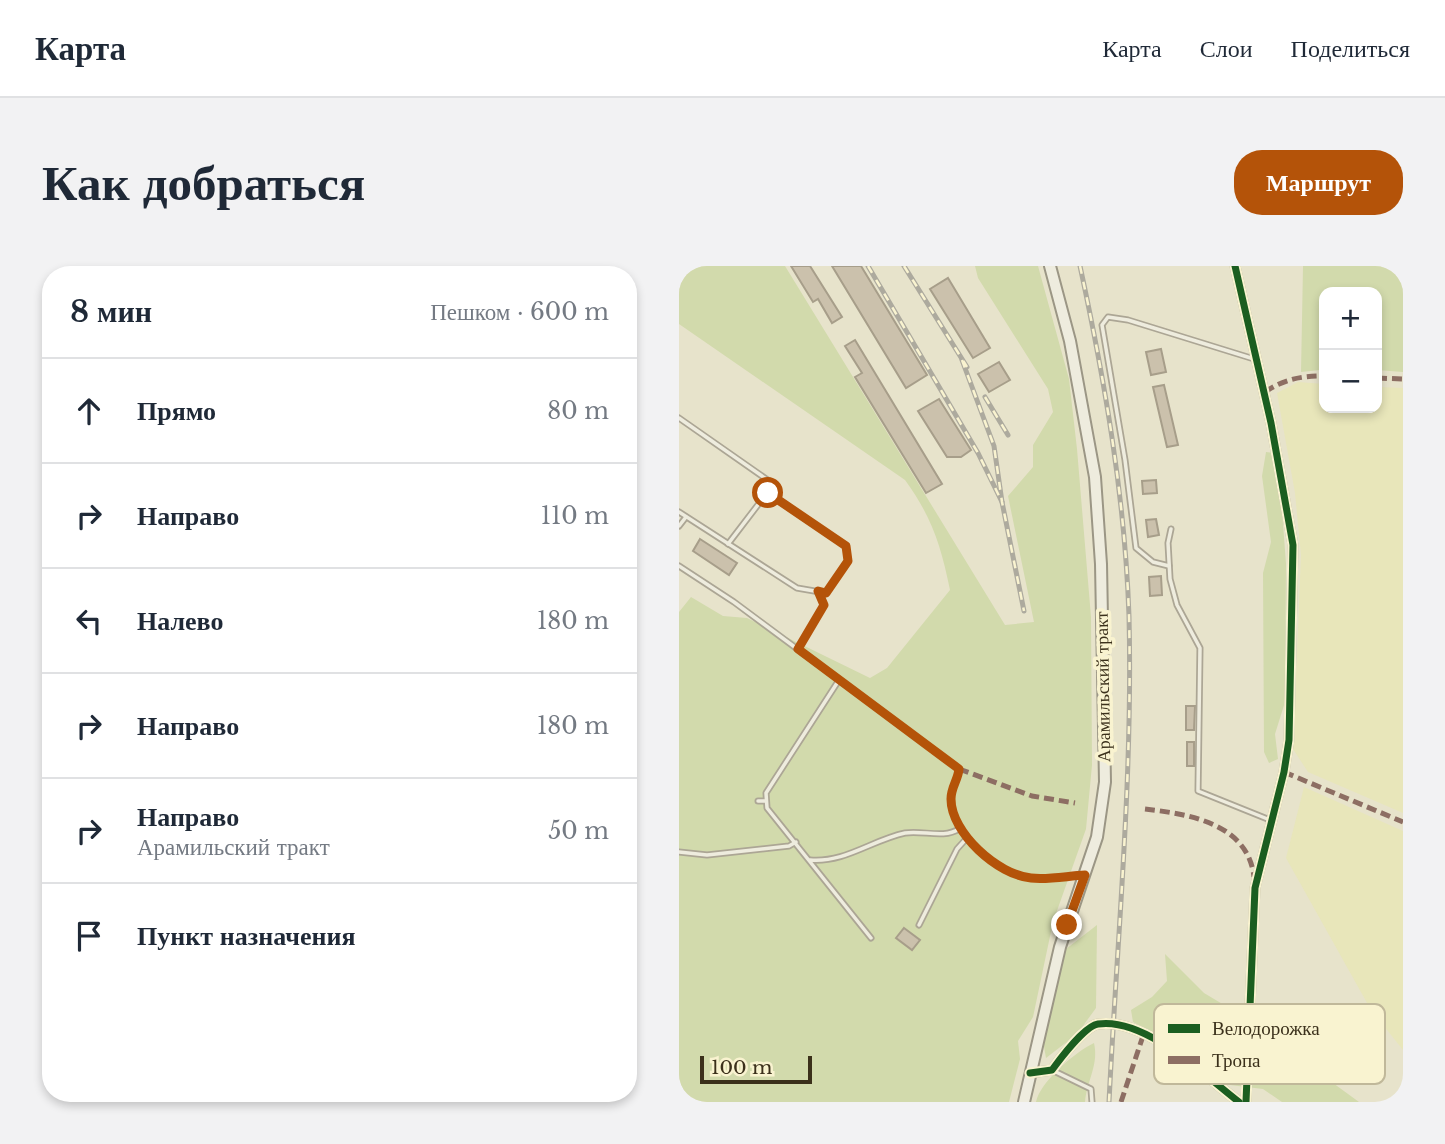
<!DOCTYPE html>
<html lang="ru">
<meta charset="utf-8">
<style>
:root{--surface:#fff;--page:#f2f2f3;--text:#1f2937;--muted:#747a83;--line:#e0e1e3;--accent:#b45309}
body{margin:0;font-family:"Libre Baskerville",serif;background:var(--page);color:var(--text)}
.controls{position:absolute;right:21px;top:21px;display:grid;overflow:hidden;border-radius:14px;box-shadow:0 4px 10px #0003}
.controls button{width:63px;height:63px;display:grid;place-items:center;padding:0;border:0;border-bottom:2px solid var(--line);background:var(--surface);color:var(--text);font:35px sans-serif}
.scale{position:absolute;left:21px;bottom:18px;width:112px;box-sizing:border-box;padding-left:7px;border:4px solid #3b301b;border-top:0;font-size:19px;line-height:24px;white-space:nowrap;color:#3b301b;-webkit-text-stroke:5px #f9f3d0;paint-order:stroke}
.stop{position:absolute;width:21px;height:21px;margin:-16px;border:5px solid #b45309;border-radius:50%;background:#fff}
.stop.end{background:#b45309;border-color:#fff;box-shadow:0 2px 7px #0008}
.list{margin:0;padding:0;list-style:none}
h2{display:flex;justify-content:space-between;align-items:center;height:91px;margin:0;padding:0 28px;font-size:30px}
h2 small{font-size:23px;font-weight:400;color:var(--muted)}
.list li{display:grid;grid-template-columns:46px 1fr auto;gap:21px;align-items:center;box-sizing:border-box;height:105px;padding:0 28px;border-top:2px solid var(--line)}
.list b{display:block;font-size:26px;white-space:nowrap}
.list p{margin:0;font-size:23px;white-space:nowrap;color:var(--muted)}
.list em{font-size:23px;font-style:normal;color:var(--muted)}
.icon{flex:none;width:38px;height:38px;fill:none;stroke:currentColor;stroke-width:2;stroke-linecap:round;stroke-linejoin:round}
.map{position:relative;flex:none;width:724px;height:836px;overflow:hidden;border-radius:28px}
header{display:flex;align-items:center;gap:42px;box-sizing:border-box;height:98px;padding:0 35px;background:var(--surface);border-bottom:2px solid var(--line)}
header strong{font-size:33px}
nav{display:flex;gap:38px;margin-inline-start:auto;font-size:24px}
.intro{display:flex;align-items:center;justify-content:space-between;box-sizing:border-box;height:168px;padding:0 42px}
h1{margin:0;font-size:49px}
.button{padding:18px 32px;border-radius:28px;background:var(--accent);color:#fff;font-size:24px;font-weight:700}
main{display:flex;gap:42px;padding:0 42px}
aside{flex:1;background:var(--surface);border-radius:28px;box-shadow:0 4px 10px #0003}
.map>svg:first-child{display:block}
</style>
<header>
<strong>Карта</strong>
<nav><a>Карта</a><a>Слои</a><a>Поделиться</a></nav>
</header>
<div class="intro"><h1>Как добраться</h1><a class="button">Маршрут</a></div>
<main>
<aside>
<h2>8 мин<small>Пешком · 600 m</small></h2>
<ul class="list">
<li><svg class="icon" aria-label="ahead" viewBox="0 0 24 24"><path d="M12 20V5M6 11l6-6 6 6"/></svg><div><b>Прямо</b></div><em>80 m</em></li>
<li><svg class="icon" aria-label="right" viewBox="0 0 24 24"><path d="M7 20v-9h11M14 6l5 5-5 5"/></svg><div><b>Направо</b></div><em>110 m</em></li>
<li><svg class="icon" aria-label="left" viewBox="0 0 24 24"><path d="M17 20v-9H6M10 6l-5 5 5 5"/></svg><div><b>Налево</b></div><em>180 m</em></li>
<li><svg class="icon" aria-label="right" viewBox="0 0 24 24"><path d="M7 20v-9h11M14 6l5 5-5 5"/></svg><div><b>Направо</b></div><em>180 m</em></li>
<li><svg class="icon" aria-label="right" viewBox="0 0 24 24"><path d="M7 20v-9h11M14 6l5 5-5 5"/></svg><div><b>Направо</b><p>Арамильский тракт</p></div><em>50 m</em></li>
<li><svg class="icon" aria-label="arrive" viewBox="0 0 24 24"><path d="M6 21V4h12l-3 4 3 4H6"/></svg><div><b>Пункт назначения</b></div></li>
</ul>
</aside>
<div class="map">
<svg width="724" height="836" viewBox="0 0 724 836">
<rect width="100%" height="100%" fill="#e7e3cb"/>
<g fill="#e8e6ba">
<polygon points="619,116 645,118 645,142 698,142 698,121 724,122 724,547 629,506 614,483 622,289 616,227 598,127"/>
<polygon points="625,521 724,565 724,784 692,744 607,592"/>
</g>
<g fill="#d2daac">
<path d="M0,0h106l220,359 29,-3 -26,-126 25,-29v-22l20,-33 -5,-23 -70,-111 -3,-12h63l31,113 8,70 14,168 1,148 -6,64 -33,93 -20,95 -15,24 2,18 -11,43h-330v-490l12,-15 32,19 24,2 123,60 17,-10 63,-78c-9,-44 -18,-73 -45,-110l-226,-156z"/>
<polygon points="624,0 724,0 724,106 698,104 698,26 645,26 645,100 641,104 622,106"/>
<polygon points="587,186 594,187 601,217 607,298 606,436 596,468 599,493 590,497 585,486 584,307 592,276 583,210"/>
<polygon points="418,659 417,742 398,768 367,792 364,775 387,683"/>
<polygon points="486,688 525,727 587,764 587,795 632,801 680,836 603,836 584,823 551,819 500,780 454,756 452,744 473,731 488,715"/>
<path d="M415,777c5,22 -7,37 -9,59h-49c4,-20 39,-50 58,-59z"/>
</g>
<g fill="#cbc1ac" stroke="#a79e8a" stroke-width="2">
<polygon points="112,0 131,0 163,51 153,57 139,33 134,36"/>
<polygon points="153,0 182,0 248,109 227,122"/>
<polygon points="269,12 311,82 294,92 251,23"/>
<polygon points="176,74 263,218 247,227 176,111 183,107 166,80"/>
<polygon points="482,83 487,106 472,109 467,86"/>
<polygon points="320,96 331,114 310,126 299,108"/>
<polygon points="485,119 499,179 488,181 474,121"/>
<polygon points="260,133 292,184 282,191 268,191 239,145"/>
<polygon points="477,214 478,227 464,228 463,215"/>
<polygon points="477,253 480,269 469,271 467,254"/>
<polygon points="21,273 58,297 50,309 14,285"/>
<polygon points="482,310 483,329 471,330 470,311"/>
<polygon points="507,440 516,440 515,464 507,464"/>
<rect x="508" y="476" width="7" height="24"/>
<polygon points="225,662 241,674 233,684 217,672"/>
</g>
<g fill="none" stroke-linecap="round" stroke-linejoin="round">
<defs>
<g id="service">
<polyline points="0,152 93,217 88,227 167,280 169,295 147,327 118,322 0,246"/>
<polyline points="0,260 7,251"/>
<polyline points="492,263 489,277 491,313 498,339 521,382 519,525 591,554"/>
<polyline points="49,278 88,227"/>
<path d="M0,300l55,36 225,167c-1,11 -8,18 -8,30 0,34 48,76 80,79 16,1 33,-2 49,-3"/>
<polyline points="490,300 474,296 457,282 446,194 423,59 429,51 449,54 575,93"/>
<polyline points="119,383 145,339 139,325"/>
<polyline points="160,414 87,527 88,542 192,672"/>
<polyline points="79,535 86,535"/>
<polyline points="0,586 28,589 110,580 117,576"/>
<path d="M131,594c35,3 62,-20 95,-27 18,-3 38,6 54,-4"/>
<polyline points="240,659 278,583 287,573"/>
<polyline points="375,805 412,823 413,836"/>
</g>
<g id="minor">
<polyline points="556,0 592,157 614,279 610,474 605,506 576,622 567,836"/>
<path d="M351,807l22,-3c8,-11 33,-44 46,-46 47,-7 106,51 141,78"/>
</g>
<polyline id="secondary" points="345,836 381,681 418,571 426,516 422,298 416,211 391,75 371,0"/>
</defs>
<use href="#service" stroke="#aca695" stroke-width="7"/>
<use href="#minor" stroke="#aca695" stroke-width="11"/>
<use href="#secondary" stroke="#9b9685" stroke-width="14"/>
<use href="#service" stroke="#eeecde" stroke-width="3.5"/>
<use href="#minor" stroke="#eeecde" stroke-width="8"/>
<use href="#secondary" stroke="#eeecde" stroke-width="10"/>
<defs>
<g id="rail">
<polyline points="189,0 299,187 323,236"/>
<polyline points="225,0 288,101"/>
<path d="M401,0c25,116 45,232 49,350 4,162 -12,324 -20,486"/>
<polyline points="0,10 7,0"/>
<polyline points="283,94 315,180 323,236 345,345"/>
<polyline points="306,131 329,169"/>
</g>
</defs>
<use href="#rail" stroke="#adaa9e" stroke-width="5"/>
<use href="#rail" stroke="#f9f3d0" stroke-width="2.5" stroke-dasharray="8" stroke-linecap="butt"/>
<g stroke="#8d6e63" stroke-width="5" stroke-dasharray="10 5" stroke-linecap="butt">
<polyline points="698,112 724,113"/>
<path d="M586,126c19,-13 36,-16 59,-16"/>
<polyline points="280,503 353,530 396,537"/>
<polyline points="605,506 724,556"/>
<path d="M466,543c43,5 103,14 109,68"/>
<polyline points="442,836 465,767"/>
</g>
<defs>
<g id="cycleway">
<polyline points="556,0 592,157 614,279 610,474 605,506 576,622 567,836"/>
<path d="M351,807l22,-3c8,-11 33,-44 46,-46 47,-7 106,51 141,78"/>
</g>
</defs>
<use href="#cycleway" stroke="#f9f3d0" stroke-width="11"/>
<use href="#cycleway" stroke="#1b5e20" stroke-width="7"/>
</g>
<g fill="none" stroke-linecap="round" stroke-linejoin="round">
<path stroke="#b45309" stroke-width="9" d="M89,227l78,53 2,15 -22,32 -8,-2 6,14 -26,44 161,120c-1,11 -8,18 -8,30 0,34 47,76 80,79 17,2 36,-2 54,-3l-18,50"/>
</g>
<g text-anchor="middle" stroke-width="7" stroke-linejoin="round" paint-order="stroke">
<g font-size="18" fill="#3b301b" stroke="#f9f3d0">
<text transform="translate(424 421) rotate(-91)" y="6">Арамильский тракт</text>
</g>
</g>
<rect x="475" y="738" width="231" height="80" rx="10" fill="#f9f3d0" stroke="#c0b89a" stroke-width="2"/>
<rect x="489" y="758" width="32" height="9" fill="#1b5e20"/>
<rect x="489" y="790" width="32" height="8" fill="#8d6e63"/>
<g font-size="19" fill="#3b301b">
<text x="533" y="769">Велодорожка</text>
<text x="533" y="801">Тропа</text>
</g>
</svg>
<div class="controls">
<button>+</button>
<button>−</button>
</div>
<div class="scale">100 m</div>
<div class="stop" style="left:89px;top:227px"></div>
<div class="stop end" style="left:388px;top:659px"></div>
</div>
</main>
